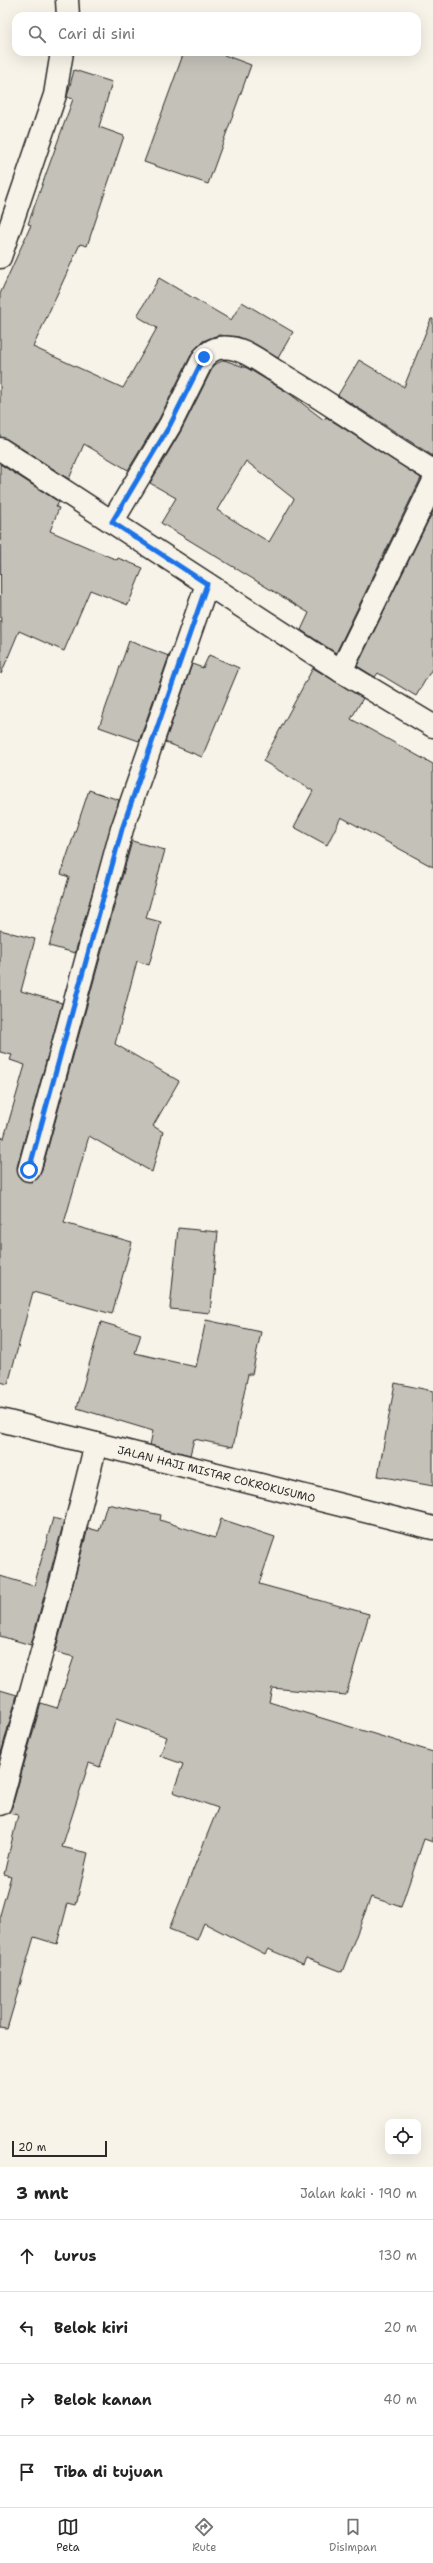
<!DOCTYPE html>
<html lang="id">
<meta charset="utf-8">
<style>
:root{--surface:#fff;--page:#f2f2f2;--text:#222;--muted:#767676;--line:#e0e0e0;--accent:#2b2b2b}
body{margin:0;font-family:"Shantell Sans",sans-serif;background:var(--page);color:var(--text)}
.controls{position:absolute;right:12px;bottom:12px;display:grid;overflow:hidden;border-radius:8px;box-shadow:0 4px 16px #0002}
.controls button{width:36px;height:36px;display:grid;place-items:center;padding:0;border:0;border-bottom:1px solid var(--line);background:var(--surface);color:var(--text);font:20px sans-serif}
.scale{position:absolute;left:12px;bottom:10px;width:95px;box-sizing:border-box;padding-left:4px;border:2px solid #2b2b2b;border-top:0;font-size:11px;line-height:14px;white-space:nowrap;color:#2b2b2b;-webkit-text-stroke:3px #f7f3e8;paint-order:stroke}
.stop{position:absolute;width:12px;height:12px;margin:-9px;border:3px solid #1a73e8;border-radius:50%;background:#fff}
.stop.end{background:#1a73e8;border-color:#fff;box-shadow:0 1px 4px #0008}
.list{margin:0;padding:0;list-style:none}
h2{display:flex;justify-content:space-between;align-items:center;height:52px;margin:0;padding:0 16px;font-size:17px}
h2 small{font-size:13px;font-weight:400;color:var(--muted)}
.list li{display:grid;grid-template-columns:26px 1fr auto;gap:12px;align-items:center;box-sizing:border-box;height:72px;padding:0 16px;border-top:1px solid var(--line)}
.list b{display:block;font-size:15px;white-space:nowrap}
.list em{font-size:13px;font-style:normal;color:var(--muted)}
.icon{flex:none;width:22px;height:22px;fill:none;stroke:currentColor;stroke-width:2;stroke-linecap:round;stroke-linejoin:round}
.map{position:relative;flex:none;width:433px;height:2167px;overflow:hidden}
.search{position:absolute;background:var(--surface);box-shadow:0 4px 16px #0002;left:12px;right:12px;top:12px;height:44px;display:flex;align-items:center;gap:10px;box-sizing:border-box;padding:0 14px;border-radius:12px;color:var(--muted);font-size:15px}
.sheet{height:340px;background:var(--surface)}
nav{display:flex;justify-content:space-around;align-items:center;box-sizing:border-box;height:56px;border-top:1px solid var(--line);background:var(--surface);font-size:11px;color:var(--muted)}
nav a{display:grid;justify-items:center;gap:2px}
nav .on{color:var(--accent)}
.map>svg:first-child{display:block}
</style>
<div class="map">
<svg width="433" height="2167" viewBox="0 0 433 2167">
<rect width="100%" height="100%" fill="#f7f3e8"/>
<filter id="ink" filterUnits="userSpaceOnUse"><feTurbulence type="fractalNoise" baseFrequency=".025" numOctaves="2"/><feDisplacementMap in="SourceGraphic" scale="8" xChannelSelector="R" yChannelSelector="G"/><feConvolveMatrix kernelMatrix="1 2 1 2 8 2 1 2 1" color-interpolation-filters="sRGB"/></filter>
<g filter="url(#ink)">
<g fill="#c4c1b9" stroke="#2b2b2b" fill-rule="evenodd">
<polygon points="184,52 216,52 251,65 208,184 144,162"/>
<polygon points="74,70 112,82 99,127 124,136 87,246 80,244 33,347 123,388 157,328 137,316 159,278 231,320 242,302 293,332 278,358 239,337 218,335 203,341 193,351 159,419 128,470 84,444 69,479 7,439 0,437 0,294 31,225 28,224 73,99 67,97"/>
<polygon points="431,319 433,319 433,456 338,395 359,360 404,387"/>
<path d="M224,360l23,8 43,26 34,26 2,-3 95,61 -85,175 -35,-23 8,-17 -148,-90 15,-25 -26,-15 31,-52 33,-66zM246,461l48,38 -25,43 -52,-32z"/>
<polygon points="0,464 59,502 56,507 59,508 50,531 117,560 118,558 143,568 128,605 90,590 64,651 19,631 1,674"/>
<polygon points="433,511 433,667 416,696 378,673 375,677 357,666"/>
<polygon points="129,641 169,656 139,741 99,727"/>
<polygon points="209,655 239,668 202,757 165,742 192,664 203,668"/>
<polygon points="313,668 363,698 351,719 433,764 433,867 341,817 327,845 294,827 313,791 263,761"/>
<polygon points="89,790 119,800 75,953 49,946 69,877 61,874"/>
<polygon points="132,841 165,850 146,918 161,922 149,965 137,961 115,1044 179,1081 153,1126 163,1132 152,1172 89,1136 64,1223 132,1242 112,1314 33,1292 8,1384 0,1382 0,1137 4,1138 25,1065 10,1060 12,1055 0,1052 0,930 35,939 21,991 62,1003 17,1167 20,1178 32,1182 41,1173"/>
<polygon points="178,1228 218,1232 210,1313 170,1309"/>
<polygon points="206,1320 261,1332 252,1374 248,1374 233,1447 194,1439 190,1455 150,1445 153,1431 77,1408 101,1322 141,1334 135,1353 196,1367"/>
<polygon points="395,1383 433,1391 433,1486 378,1476"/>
<polygon points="107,1504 161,1515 160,1520 215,1538 221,1519 275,1537 259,1584 369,1614 346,1695 272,1688 269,1702 433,1752 433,1842 424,1839 401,1907 371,1897 342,1972 306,1958 303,1964 268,1949 265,1954 204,1923 197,1940 169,1929 218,1808 173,1792 183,1764 160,1756 167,1737 116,1719 100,1767 89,1763 62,1847 88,1853 76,1905 68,1903 57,1944 34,1937 7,2029 0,2028 0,1915 11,1876 4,1874 18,1815 8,1813 12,1807 41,1703 57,1708 74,1657 55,1652 88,1528 99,1531"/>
<polygon points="53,1518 64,1521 31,1645 0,1636 0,1576 34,1586"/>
<polygon points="0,1690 17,1695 0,1757"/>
</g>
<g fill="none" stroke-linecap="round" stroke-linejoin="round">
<defs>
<g id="minor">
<polyline points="67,0 68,16"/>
<polyline points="0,257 55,95 62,52"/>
<polyline points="0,449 341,671 433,726"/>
<path d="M112,522l58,-97 34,-68c8,-8 15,-11 27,-9 15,2 30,14 43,22 54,31 105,69 159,101"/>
<polyline points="341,671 433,483"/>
<polyline points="29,1170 122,829 207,584"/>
<polyline points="0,1804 63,1575 96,1444"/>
</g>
<g id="major">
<path id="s1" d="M0,1420l433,108"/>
</g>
</defs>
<use href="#minor" stroke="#2b2b2b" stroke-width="25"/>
<use href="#major" stroke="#2b2b2b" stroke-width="25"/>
<use href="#minor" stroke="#f7f3e8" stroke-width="22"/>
<use href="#major" stroke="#f7f3e8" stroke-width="22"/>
</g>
</g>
<g fill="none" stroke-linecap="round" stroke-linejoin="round" filter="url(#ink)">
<polyline stroke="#1a73e8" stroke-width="5" points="29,1170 122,829 207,584 112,522 170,425 204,357"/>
</g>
<g text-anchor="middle" stroke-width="3" stroke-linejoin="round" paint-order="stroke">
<g font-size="11" fill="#2b2b2b" stroke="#f7f3e8">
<text dy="4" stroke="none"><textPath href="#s1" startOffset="223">JALAN HAJI MISTAR COKROKUSUMO</textPath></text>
</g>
</g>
</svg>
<div class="controls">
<button><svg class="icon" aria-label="locate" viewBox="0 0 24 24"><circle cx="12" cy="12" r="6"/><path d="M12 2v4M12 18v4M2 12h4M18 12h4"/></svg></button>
</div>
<div class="scale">20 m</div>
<div class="stop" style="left:29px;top:1170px"></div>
<div class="stop end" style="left:204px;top:357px"></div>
<div class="search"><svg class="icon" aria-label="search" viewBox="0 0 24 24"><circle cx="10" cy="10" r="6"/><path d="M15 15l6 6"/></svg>Cari di sini</div>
</div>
<section class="sheet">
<h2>3 mnt<small>Jalan kaki · 190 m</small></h2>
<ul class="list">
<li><svg class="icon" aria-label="ahead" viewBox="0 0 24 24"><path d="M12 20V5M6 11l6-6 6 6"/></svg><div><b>Lurus</b></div><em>130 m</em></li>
<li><svg class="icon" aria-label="left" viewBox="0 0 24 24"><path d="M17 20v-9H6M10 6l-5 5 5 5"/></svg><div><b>Belok kiri</b></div><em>20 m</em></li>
<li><svg class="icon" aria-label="right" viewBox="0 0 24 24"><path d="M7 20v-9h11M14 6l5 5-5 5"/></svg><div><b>Belok kanan</b></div><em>40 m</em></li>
<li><svg class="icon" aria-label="arrive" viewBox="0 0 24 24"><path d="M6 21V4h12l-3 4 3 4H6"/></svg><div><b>Tiba di tujuan</b></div></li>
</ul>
</section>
<nav>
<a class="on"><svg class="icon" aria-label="map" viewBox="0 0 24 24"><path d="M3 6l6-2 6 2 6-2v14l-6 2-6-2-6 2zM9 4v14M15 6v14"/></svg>Peta</a>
<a><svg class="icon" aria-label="directions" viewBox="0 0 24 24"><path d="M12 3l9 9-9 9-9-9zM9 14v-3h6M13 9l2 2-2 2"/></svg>Rute</a>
<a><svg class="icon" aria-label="saved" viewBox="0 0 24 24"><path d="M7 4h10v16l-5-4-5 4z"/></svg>Disimpan</a>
</nav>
